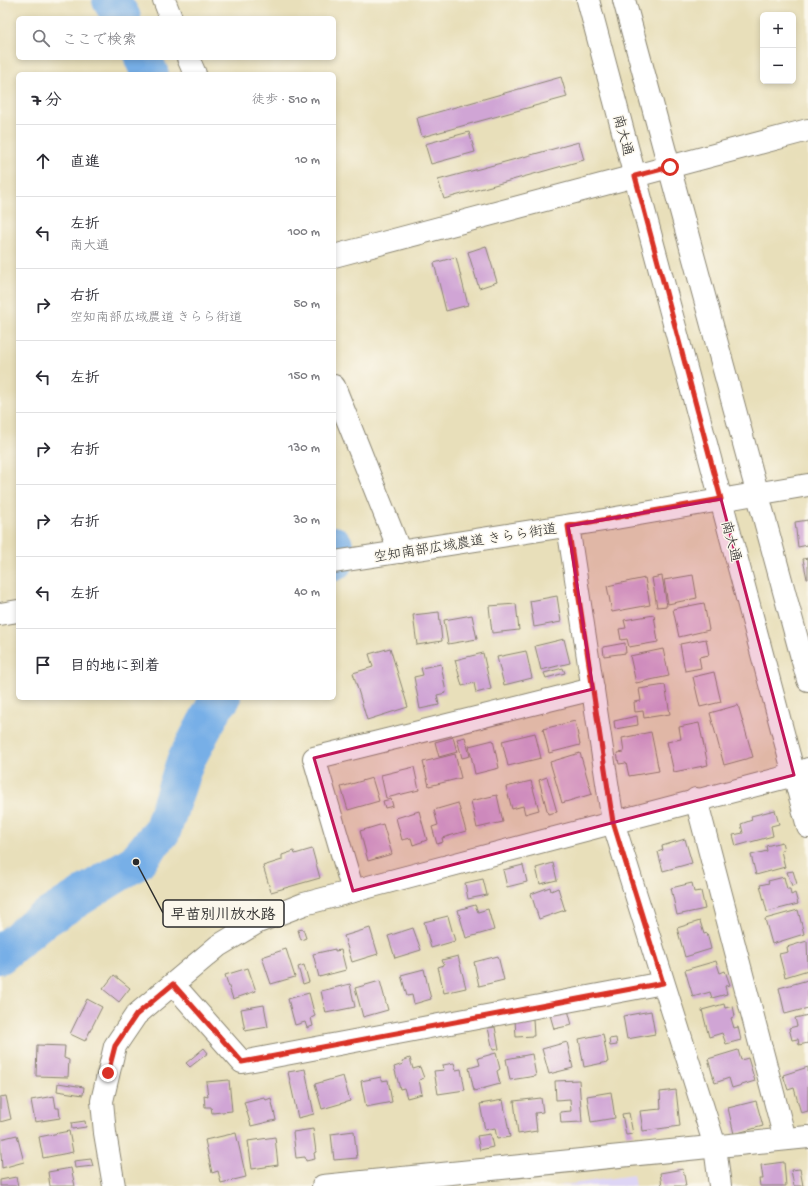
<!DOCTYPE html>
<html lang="ja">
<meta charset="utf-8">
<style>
:root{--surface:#fff;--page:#f7f7f7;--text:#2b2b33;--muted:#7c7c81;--line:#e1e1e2}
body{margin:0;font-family:"Gochi Hand","Klee One",sans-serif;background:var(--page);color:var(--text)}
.controls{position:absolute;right:12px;top:12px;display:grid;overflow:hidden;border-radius:6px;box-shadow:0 2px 6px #0003}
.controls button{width:36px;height:36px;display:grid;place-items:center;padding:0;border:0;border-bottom:1px solid var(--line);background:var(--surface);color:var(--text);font:20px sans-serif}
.stop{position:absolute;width:12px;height:12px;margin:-9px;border:3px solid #d93025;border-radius:50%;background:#fff}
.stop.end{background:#d93025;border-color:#fff;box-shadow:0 1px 4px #0008}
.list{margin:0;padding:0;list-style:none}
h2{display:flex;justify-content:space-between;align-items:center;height:52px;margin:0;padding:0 16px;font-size:17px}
h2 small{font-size:13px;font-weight:400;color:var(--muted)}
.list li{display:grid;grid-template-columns:26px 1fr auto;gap:12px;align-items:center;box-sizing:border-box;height:72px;padding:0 16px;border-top:1px solid var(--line)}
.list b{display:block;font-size:15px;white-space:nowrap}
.list p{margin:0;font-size:13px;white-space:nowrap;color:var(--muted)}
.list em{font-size:13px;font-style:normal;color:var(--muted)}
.icon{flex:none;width:22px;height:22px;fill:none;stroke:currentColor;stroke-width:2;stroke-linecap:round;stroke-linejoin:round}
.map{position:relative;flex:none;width:808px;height:1186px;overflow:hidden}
.search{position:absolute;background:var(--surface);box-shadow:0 2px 6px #0003;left:16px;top:16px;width:320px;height:44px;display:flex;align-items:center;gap:10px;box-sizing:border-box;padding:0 14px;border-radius:6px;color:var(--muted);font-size:15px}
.panel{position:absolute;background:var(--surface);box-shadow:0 2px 6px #0003;left:16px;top:72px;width:320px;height:628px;border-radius:6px}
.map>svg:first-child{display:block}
</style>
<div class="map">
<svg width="808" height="1186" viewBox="0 0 808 1186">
<rect width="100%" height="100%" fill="#fbf7ec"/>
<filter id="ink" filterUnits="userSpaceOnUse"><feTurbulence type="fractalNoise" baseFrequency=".025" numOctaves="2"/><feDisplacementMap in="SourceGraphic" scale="8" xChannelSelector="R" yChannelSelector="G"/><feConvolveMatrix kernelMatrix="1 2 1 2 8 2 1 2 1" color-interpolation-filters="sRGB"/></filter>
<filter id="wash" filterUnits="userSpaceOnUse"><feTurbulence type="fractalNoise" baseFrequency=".012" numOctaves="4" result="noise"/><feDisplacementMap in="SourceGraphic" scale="16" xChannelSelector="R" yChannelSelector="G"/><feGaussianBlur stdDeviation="0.9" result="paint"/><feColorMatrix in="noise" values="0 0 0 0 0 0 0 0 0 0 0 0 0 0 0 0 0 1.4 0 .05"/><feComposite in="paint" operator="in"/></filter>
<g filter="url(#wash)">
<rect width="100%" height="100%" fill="#e8dfba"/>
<polygon fill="#ded5f5" points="633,1175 635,1186 557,1186"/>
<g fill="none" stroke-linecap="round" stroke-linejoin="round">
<g stroke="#77afe7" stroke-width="38">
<polyline points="111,0 122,18"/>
<polyline points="143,58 150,74"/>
<polyline points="334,545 337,557 334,562"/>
<polyline points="0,955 35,925 136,862 162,831 185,762 215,706 222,698"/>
</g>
</g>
<g id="blocks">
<g fill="#d0a5d5">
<polygon points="561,77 567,97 422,137 417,118"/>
<polygon points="469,132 475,152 431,164 425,144"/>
<polygon points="579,142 584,160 444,199 438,180"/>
<polygon points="486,246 497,282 479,288 468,252"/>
<polygon points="456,257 468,305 446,311 434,263"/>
<polygon points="808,520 808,545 798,547 795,522"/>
<polygon points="808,558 808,579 807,579 803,559"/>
<polygon points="693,575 697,598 668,604 664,580"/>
<polygon points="662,576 667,606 657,607 652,578"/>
<polygon points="645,578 650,605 612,612 607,586"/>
<polygon points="557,596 561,622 534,627 530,601"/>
<polygon points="704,603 709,630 679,637 673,609"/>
<polygon points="516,604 519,630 492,633 489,606"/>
<polygon points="439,612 442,641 417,645 413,615"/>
<polygon points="472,615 477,639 448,644 444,620"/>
<polygon points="654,615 658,642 629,647 627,639 621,640 619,629 626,628 624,620"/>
<polygon points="564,639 570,663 541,670 535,646"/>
<polygon points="706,639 709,655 699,657 701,668 685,671 680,644"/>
<polygon points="625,643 626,653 604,656 603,647"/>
<polygon points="390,648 408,707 367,720 353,673 373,667 369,654"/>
<polygon points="663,649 669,676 636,683 630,656"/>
<polygon points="526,651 532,678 504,685 497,657"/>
<polygon points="483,653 491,689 476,693 474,683 462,686 455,660"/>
<polygon points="441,664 446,693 437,695 439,705 420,709 414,677 423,675 421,668"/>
<polygon points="563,668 565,673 546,678 544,673"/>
<polygon points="714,672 721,702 700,707 693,677"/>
<polygon points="665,685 670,714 644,718 643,711 635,712 634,702 641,701 639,689"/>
<polygon points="738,705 753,757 724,765 710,713"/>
<polygon points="637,716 638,725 615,729 614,721"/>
<polygon points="575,721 580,745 549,753 543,729"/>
<polygon points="699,723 708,765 674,772 667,742 681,739 679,727"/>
<polygon points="651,732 659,771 629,776 626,763 619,764 617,753 624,752 622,738"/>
<polygon points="535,733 541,758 508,766 502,741"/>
<polygon points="453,737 457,752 439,757 435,742"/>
<polygon points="465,737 470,756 462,758 457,739"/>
<polygon points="493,740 499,768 475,774 469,746"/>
<polygon points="580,753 592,794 562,803 550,762"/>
<polygon points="455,754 461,778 429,786 423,762"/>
<polygon points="414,767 419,790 386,798 381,775"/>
<polygon points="547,777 557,812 548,814 539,780"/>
<polygon points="372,778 379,801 348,810 341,787"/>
<polygon points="531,781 539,810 525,814 523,806 512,809 506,787"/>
<polygon points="497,795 503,822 477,828 471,801"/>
<polygon points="391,799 393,806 385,808 383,801"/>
<polygon points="458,803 466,831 442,838 443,842 437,844 432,827 438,825 434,810"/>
<polygon points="775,810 779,824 771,826 773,836 736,846 733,835 743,833 741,824 752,820 751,816"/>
<polygon points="419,811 427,840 413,845 411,838 402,840 396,818"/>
<polygon points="383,824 392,854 368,861 360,831"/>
<polygon points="685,839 692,863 663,871 658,852 663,850 662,846"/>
<polygon points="782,842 784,850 781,851 785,867 756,875 751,855 767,851 766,846"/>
<polygon points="312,849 320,878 271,892 263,866 282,860 282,855 294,851 295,854"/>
<polygon points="553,863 557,880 540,884 536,868"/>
<polygon points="523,865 527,882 507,887 503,870"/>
<polygon points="793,871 797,884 792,886 787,872"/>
<polygon points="784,877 787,889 790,889 791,895 795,893 798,904 767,912 760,885 769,883 768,881"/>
<polygon points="483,879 487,895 468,899 465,883"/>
<polygon points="692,883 694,892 701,891 705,909 677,915 671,888"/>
<polygon points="550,887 551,891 558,888 565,910 539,919 531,894"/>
<polygon points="475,905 478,912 488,909 494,930 466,938 458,910"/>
<polygon points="798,910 804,934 772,944 765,919"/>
<polygon points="448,916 455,941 431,948 424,922"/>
<polygon points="700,921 704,934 707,933 711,949 685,957 677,928"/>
<polygon points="370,928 378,954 352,962 344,936"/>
<polygon points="413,928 421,950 395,958 388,936"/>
<polygon points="303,929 306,938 301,940 298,930"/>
<polygon points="807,941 808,970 785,977 779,954 788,952 787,947"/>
<polygon points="286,949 295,977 271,984 262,957"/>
<polygon points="335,949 335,951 341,950 346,970 319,977 313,954"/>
<polygon points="458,956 466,988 444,993 438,967 444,965 442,960"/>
<polygon points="498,956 504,980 479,986 474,962"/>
<polygon points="716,961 720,973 725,971 730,985 725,986 727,994 712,998 710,992 693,997 685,970"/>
<polygon points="304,965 309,982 303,984 298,967"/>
<polygon points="248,968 256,991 233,999 225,975"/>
<polygon points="424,969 431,999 414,1004 412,995 407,996 401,975"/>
<polygon points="114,975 130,988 119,1002 103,989"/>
<polygon points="808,980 808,1008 785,1014 779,988"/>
<polygon points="380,981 388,1010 363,1017 355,988"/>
<polygon points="350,984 355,1007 326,1013 321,991"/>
<polygon points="309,993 315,1016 311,1018 313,1026 307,1028 305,1022 295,1025 288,999"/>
<polygon points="87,999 102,1007 85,1041 70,1034"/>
<polygon points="724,1004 725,1008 733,1006 735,1016 731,1018 734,1028 738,1027 741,1040 726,1044 722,1033 709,1037 702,1010"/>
<polygon points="264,1005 268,1027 245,1031 241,1009"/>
<polygon points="568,1010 572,1025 554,1029 550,1015"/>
<polygon points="651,1011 655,1034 627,1039 623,1016"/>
<polygon points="808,1015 808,1043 799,1045 798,1039 792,1040 789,1028 797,1026 795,1018"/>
<polygon points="533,1019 534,1036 516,1037 515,1020"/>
<polygon points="495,1027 499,1049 493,1050 488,1028"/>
<polygon points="603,1034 608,1062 584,1067 579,1039"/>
<polygon points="616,1038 617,1045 610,1046 609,1039"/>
<polygon points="567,1042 573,1068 549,1074 542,1049"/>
<polygon points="37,1045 65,1046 64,1058 69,1060 68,1077 36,1076"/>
<polygon points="204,1048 208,1053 190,1067 186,1063"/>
<polygon points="738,1050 741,1060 748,1058 755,1081 732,1088 729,1078 715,1083 708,1059"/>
<polygon points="496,1053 500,1069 497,1071 500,1084 474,1091 469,1068 480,1065 478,1058"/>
<polygon points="532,1054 536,1076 510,1080 506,1059"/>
<polygon points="410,1058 413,1069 420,1067 424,1078 419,1080 422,1094 407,1098 404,1088 400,1089 394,1067 403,1064 402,1061"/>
<polygon points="454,1063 456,1070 461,1069 465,1090 438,1094 434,1071 444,1070 443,1065"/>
<polygon points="808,1067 808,1111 801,1113 794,1088 788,1090 783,1075"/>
<polygon points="305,1069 314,1114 298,1118 288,1072"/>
<polygon points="343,1076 350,1101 322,1109 315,1084"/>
<polygon points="381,1077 381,1081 388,1080 392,1102 366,1107 361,1081"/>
<polygon points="229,1080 232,1111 212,1113 211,1107 205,1107 204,1095 208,1096 206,1082"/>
<polygon points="579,1080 582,1122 561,1123 560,1112 571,1111 570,1099 556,1100 555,1081"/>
<polygon points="58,1083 84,1087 83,1095 57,1091"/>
<polygon points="676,1090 680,1126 643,1131 640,1111 661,1109 660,1092"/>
<polygon points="611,1092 615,1118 591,1122 587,1096"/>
<polygon points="6,1096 11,1119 0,1122 0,1097"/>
<polygon points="54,1096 56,1108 59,1108 60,1118 35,1122 31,1100"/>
<polygon points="264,1097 266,1100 271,1098 276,1120 251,1126 244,1102"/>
<polygon points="541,1098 543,1112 535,1113 537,1131 518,1134 514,1101"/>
<polygon points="503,1100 510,1137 497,1139 495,1128 485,1130 480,1104"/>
<polygon points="756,1101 763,1126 734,1134 728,1108"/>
<polygon points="629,1113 633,1134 626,1135 622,1114"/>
<polygon points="85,1121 86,1127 72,1129 71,1123"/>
<polygon points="313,1129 316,1152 314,1153 315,1159 306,1161 305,1157 296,1158 293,1132"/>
<polygon points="69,1131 73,1152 43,1158 39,1137"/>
<polygon points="354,1131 357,1158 334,1160 331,1134"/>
<polygon points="236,1133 246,1177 221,1183 218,1171 212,1173 205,1140"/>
<polygon points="490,1134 493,1147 480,1150 477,1136"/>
<polygon points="17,1135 24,1162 2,1168 0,1139"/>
<polygon points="275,1137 278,1165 252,1169 248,1141"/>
<polygon points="91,1159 93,1166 75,1168 74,1161"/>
<polygon points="784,1162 786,1186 760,1186 759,1179 763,1179 761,1165"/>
<polygon points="71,1168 75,1186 50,1186 48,1172"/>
<polygon points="683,1169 686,1186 662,1186 660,1173"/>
<polygon points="800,1169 803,1186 794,1186 791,1170"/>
<polygon points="16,1177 18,1186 0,1186 0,1180"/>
</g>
</g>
</g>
<g filter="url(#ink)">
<use href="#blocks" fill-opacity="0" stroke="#8a8572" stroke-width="1"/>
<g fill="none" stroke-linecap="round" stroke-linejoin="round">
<defs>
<g id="street">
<polyline points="164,0 171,18"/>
<polyline points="188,58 195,74"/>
<polyline points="334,256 808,130"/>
<polyline points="334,386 400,552"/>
<polyline points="568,526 613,822 715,1146 720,1186"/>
<polyline points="696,799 785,1139"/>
<polyline points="353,891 314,758 593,689"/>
<polyline points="173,984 242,1062 663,983"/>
<polyline points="114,1186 105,1133 102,1101 115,1046 136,1015 218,946 258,922 304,904 794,775 808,769"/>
<polyline points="323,1186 808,1137"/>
</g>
<g id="secondary">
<polyline points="588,0 808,827"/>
<polyline points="624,0 808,680"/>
<polyline points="334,562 604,520 808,485"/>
<polyline points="0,614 18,611"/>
</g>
</defs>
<use href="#street" stroke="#8a8572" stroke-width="24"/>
<use href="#secondary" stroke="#8a8572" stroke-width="24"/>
<use href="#street" stroke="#fff" stroke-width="22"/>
<use href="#secondary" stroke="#fff" stroke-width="22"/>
</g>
</g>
<g fill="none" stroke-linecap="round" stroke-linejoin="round" filter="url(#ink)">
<polyline stroke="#d93025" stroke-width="5" points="108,1073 115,1046 136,1015 173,984 242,1062 663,983 613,822 568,526 721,499 635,176 670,167"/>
</g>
<path fill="#c2185b" fill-opacity="0.2" stroke="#c2185b" stroke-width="3" stroke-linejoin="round" d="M721,499l73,276 -441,116 -39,-133 279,-69 -25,-163z"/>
<g text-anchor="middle" stroke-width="3" stroke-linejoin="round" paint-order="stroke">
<g font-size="14" fill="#2b2b2b" stroke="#fbf7ec">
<text transform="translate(624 135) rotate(75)" y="5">南大通</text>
<text transform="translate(732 541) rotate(75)" y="5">南大通</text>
<text transform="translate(465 542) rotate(-9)" y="5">空知南部広域農道 きらら街道</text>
</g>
</g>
<path fill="none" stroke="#2b2b2b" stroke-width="1.5" d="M136 862L163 913"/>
<circle fill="#2b2b2b" stroke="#fbf7ec" stroke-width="1.5" cx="136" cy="862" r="4"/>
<rect fill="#fbf7ec" stroke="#2b2b2b" stroke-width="1.5" x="163" y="900" width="121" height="27" rx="4"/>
<g font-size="15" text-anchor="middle" font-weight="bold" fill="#2b2b2b">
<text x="223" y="919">早苗別川放水路</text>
</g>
</svg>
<div class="controls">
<button>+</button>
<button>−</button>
</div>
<div class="stop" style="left:670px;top:167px"></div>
<div class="stop end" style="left:108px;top:1073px"></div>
<div class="search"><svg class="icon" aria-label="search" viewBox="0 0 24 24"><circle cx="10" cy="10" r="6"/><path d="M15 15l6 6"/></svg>ここで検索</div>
<section class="panel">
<h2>7 分<small>徒歩 · 510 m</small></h2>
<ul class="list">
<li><svg class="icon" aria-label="ahead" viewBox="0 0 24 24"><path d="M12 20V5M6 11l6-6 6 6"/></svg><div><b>直進</b></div><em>10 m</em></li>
<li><svg class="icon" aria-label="left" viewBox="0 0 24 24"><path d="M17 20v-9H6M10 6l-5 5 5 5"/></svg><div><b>左折</b><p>南大通</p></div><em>100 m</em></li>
<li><svg class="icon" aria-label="right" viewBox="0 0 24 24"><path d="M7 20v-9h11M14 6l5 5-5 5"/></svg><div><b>右折</b><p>空知南部広域農道 きらら街道</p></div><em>50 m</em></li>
<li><svg class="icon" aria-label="left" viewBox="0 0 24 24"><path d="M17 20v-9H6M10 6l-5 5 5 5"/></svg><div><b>左折</b></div><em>150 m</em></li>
<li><svg class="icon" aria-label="right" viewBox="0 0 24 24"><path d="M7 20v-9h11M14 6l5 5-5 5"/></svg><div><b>右折</b></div><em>130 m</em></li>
<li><svg class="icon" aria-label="right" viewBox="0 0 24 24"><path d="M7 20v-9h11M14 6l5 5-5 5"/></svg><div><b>右折</b></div><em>30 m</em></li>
<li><svg class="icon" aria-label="left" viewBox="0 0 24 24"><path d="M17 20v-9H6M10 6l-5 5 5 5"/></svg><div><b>左折</b></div><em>40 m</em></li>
<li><svg class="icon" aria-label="arrive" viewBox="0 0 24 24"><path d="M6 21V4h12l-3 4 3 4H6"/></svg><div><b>目的地に到着</b></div></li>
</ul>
</section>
</div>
